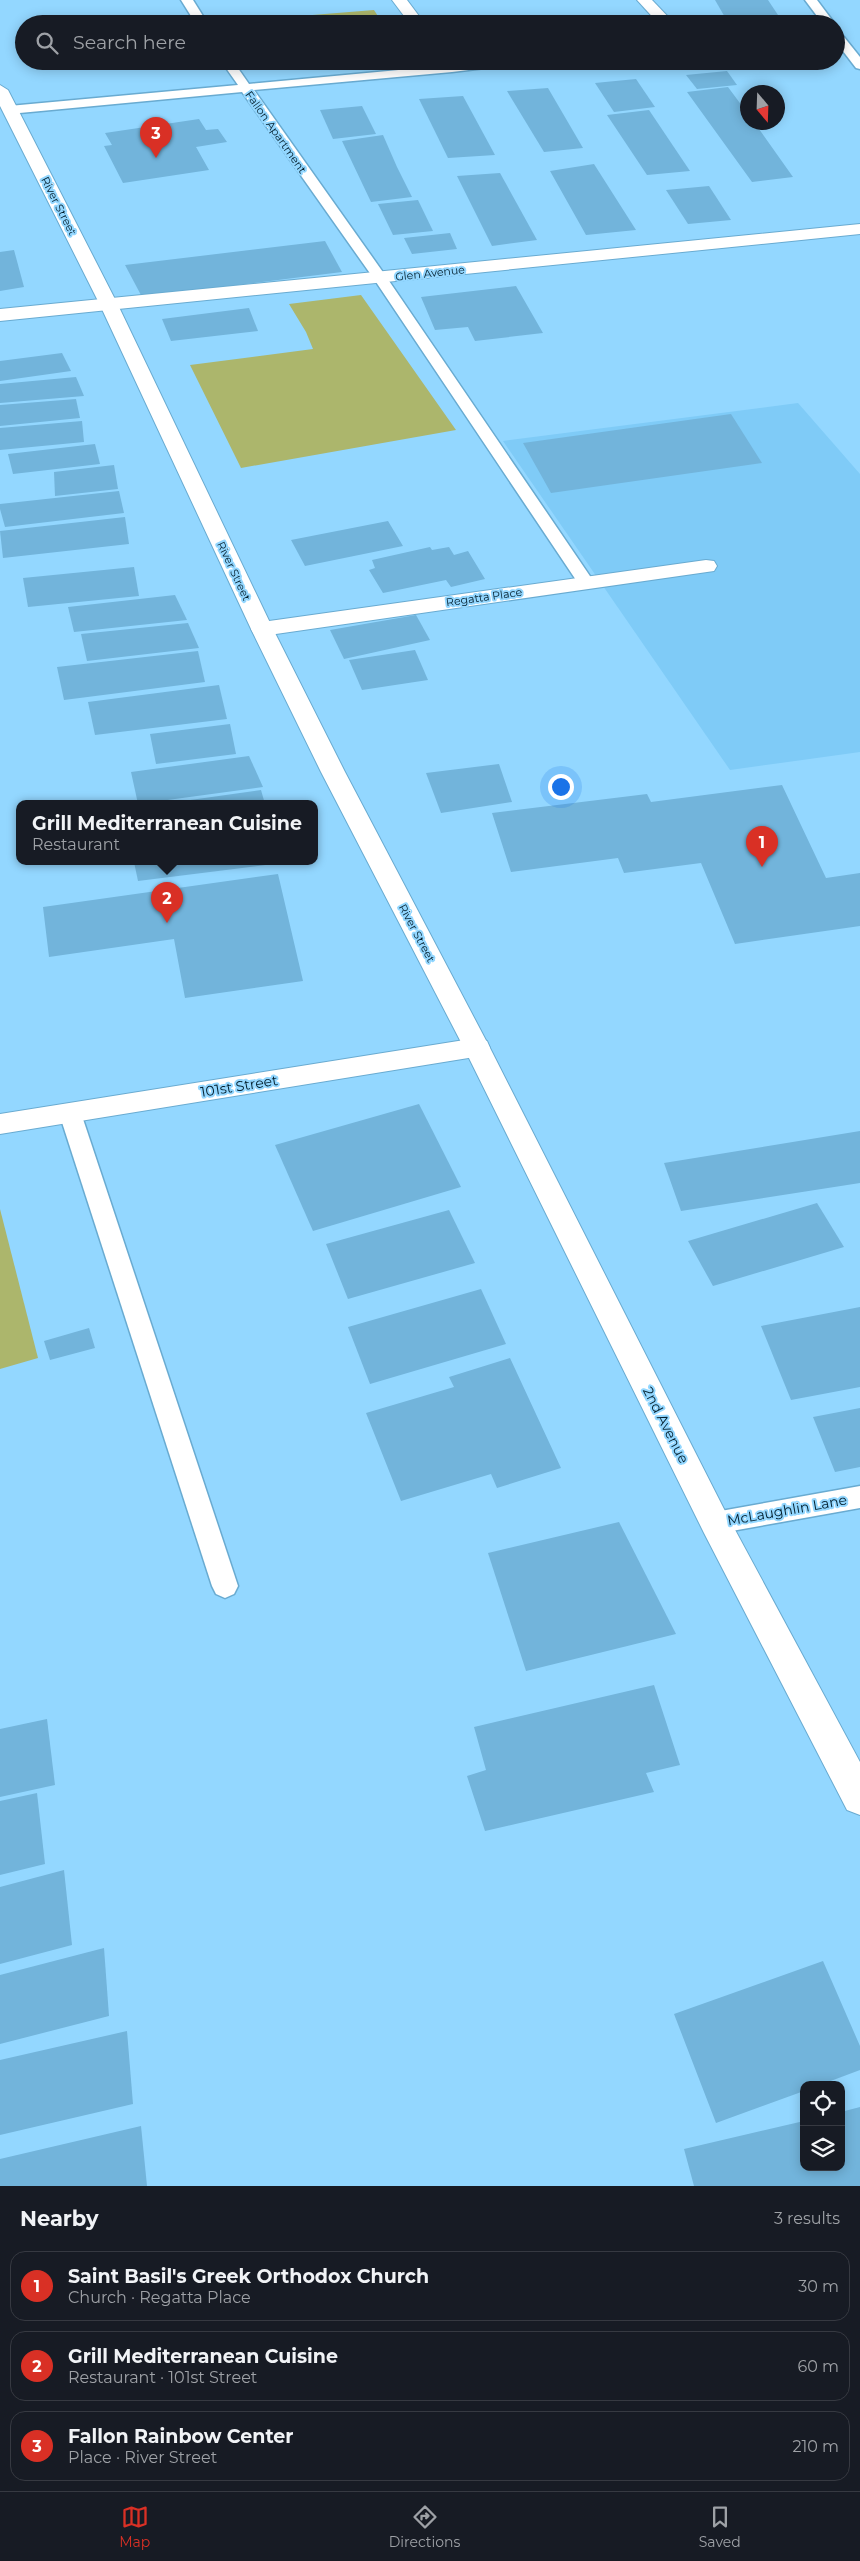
<!DOCTYPE html>
<meta charset="utf-8">
<style>
:root{--surface:#171b24;--page:#20242c;--text:#f1f3f6;--muted:#9ea1a6;--line:#363941;--accent:#d93025}
body{margin:0;font-family:Montserrat,sans-serif;background:var(--page);color:var(--text)}
.controls{position:absolute;right:15px;bottom:15px;display:grid;overflow:hidden;border-radius:10px;box-shadow:0 2px 12px #0003}
.controls button{width:45px;height:45px;display:grid;place-items:center;padding:0;border:0;border-bottom:1px solid var(--line);background:var(--surface);color:var(--text);font:25px sans-serif}
.compass{position:absolute;left:740px;top:85px;width:45px;height:45px;border-radius:50%;background:var(--surface);box-shadow:0 2px 12px #0003;rotate:161deg}
.you{position:absolute;left:560px;top:786px;width:18px;height:18px;margin:-12px;border:4px solid #fff;border-radius:50%;background:#1a73e8;box-shadow:0 0 0 8px #1a73e833}
.badge{display:grid;place-items:center;width:32px;height:32px;border-radius:50%;background:var(--accent);color:#fff;font-size:16px;font-weight:700}
.pin{position:absolute;translate:-50% -41px;filter:drop-shadow(0 1px 2px #0008)}
.pin::after{content:'';position:absolute;top:26px;width:18px;height:15px;background:inherit;clip-path:polygon(0 0,100% 0,50% 100%)}
.popup{position:absolute;left:16px;top:800px;width:302px;height:65px;box-sizing:border-box;display:grid;place-content:center;border-radius:10px;background:var(--surface);filter:drop-shadow(0 1px 4px #0005);font-size:16px;white-space:nowrap;color:var(--muted)}
.popup b{font-size:19px;color:var(--text)}
.popup::after{content:'';position:absolute;left:50%;top:100%;margin-left:-10px;border:10px solid transparent;border-top-color:var(--surface)}
.list{margin:0;padding:0;list-style:none}
h2{display:flex;justify-content:space-between;align-items:center;height:65px;margin:0;padding:0 20px;font-size:21px}
h2 small{font-size:16px;font-weight:400;color:var(--muted)}
.list li{display:grid;grid-template-columns:32px 1fr auto;gap:15px;align-items:center;box-sizing:border-box;height:70px;margin:0 10px 10px;padding:0 10px;border:1px solid var(--line);border-radius:15px}
.list b{display:block;font-size:19px;white-space:nowrap}
.list p{margin:0;font-size:16px;white-space:nowrap;color:var(--muted)}
.list em{font-size:16px;font-style:normal;color:var(--muted)}
.icon{flex:none;width:28px;height:28px;fill:none;stroke:currentColor;stroke-width:2;stroke-linecap:round;stroke-linejoin:round}
.map{position:relative;flex:none;width:860px;height:2186px;overflow:hidden}
.search{position:absolute;background:var(--surface);box-shadow:0 2px 12px #0003;left:15px;right:15px;top:15px;height:55px;display:flex;align-items:center;gap:12px;box-sizing:border-box;padding:0 18px;border-radius:28px;color:var(--muted);font-size:19px}
.sheet{height:305px;background:var(--surface)}
nav{display:flex;justify-content:space-around;align-items:center;box-sizing:border-box;height:70px;border-top:1px solid var(--line);background:var(--surface);font-size:14px;color:var(--muted)}
nav a{display:grid;justify-items:center;gap:2px}
nav .on{color:var(--accent)}
.map>svg:first-child{display:block}
</style>
<div class="map">
<svg width="860" height="2186" viewBox="0 0 860 2186">
<rect width="100%" height="100%" fill="#93d7ff"/>
<polygon fill="#7fcbf7" points="798,403 860,474 860,752 730,770 503,441"/>
<g fill="#acb66c">
<polygon points="374,10 383,24 215,23"/>
<polygon points="361,295 456,430 241,468 190,365 313,349 306,332 289,304"/>
<polygon points="0,1209 38,1358 0,1369"/>
</g>
<g fill="#72b4db">
<polygon points="715,0 768,0 778,15 726,19"/>
<polygon points="727,71 737,85 697,89 686,75"/>
<polygon points="636,79 655,107 614,112 595,83"/>
<polygon points="728,87 748,114 748,122 754,122 793,177 752,182 687,92"/>
<polygon points="548,88 583,148 544,152 507,91"/>
<polygon points="463,96 495,155 448,158 419,99"/>
<polygon points="362,106 376,134 333,139 320,110"/>
<polygon points="649,110 690,171 647,175 607,115"/>
<polygon points="199,119 206,130 218,129 227,142 196,147 209,170 123,183 104,146 112,145 105,133"/>
<polygon points="383,135 397,167 412,197 371,202 342,141"/>
<polygon points="594,164 636,230 586,235 550,171"/>
<polygon points="500,173 537,240 492,246 457,176"/>
<polygon points="709,186 731,220 688,224 666,190"/>
<polygon points="418,200 433,231 393,235 378,204"/>
<polygon points="450,233 457,249 412,254 404,238"/>
<polygon points="325,241 342,272 142,297 125,265"/>
<polygon points="14,250 24,287 0,291 0,252"/>
<polygon points="516,286 543,333 475,341 468,327 435,330 421,297"/>
<polygon points="249,308 258,331 171,341 162,319"/>
<polygon points="62,353 71,371 0,381 0,361"/>
<polygon points="76,377 84,396 0,403 0,384"/>
<polygon points="76,399 80,418 0,426 0,405"/>
<polygon points="731,414 762,463 551,493 523,443"/>
<polygon points="82,421 84,442 0,450 0,428"/>
<polygon points="95,444 100,464 13,474 8,454"/>
<polygon points="114,465 118,489 55,496 54,472"/>
<polygon points="119,491 124,513 5,527 0,509 0,504"/>
<polygon points="125,517 129,544 3,558 0,531"/>
<polygon points="388,521 403,546 305,566 291,540"/>
<polygon points="430,547 432,550 449,547 454,555 468,551 485,579 451,587 446,580 383,593 369,570 375,568 372,560"/>
<polygon points="134,567 139,596 28,607 23,578"/>
<polygon points="175,595 187,620 74,632 68,607"/>
<polygon points="416,615 430,640 344,659 330,630"/>
<polygon points="188,623 199,648 87,661 81,634"/>
<polygon points="415,650 428,680 362,690 349,660"/>
<polygon points="198,651 205,682 64,700 57,667"/>
<polygon points="219,685 227,719 95,735 88,702"/>
<polygon points="230,724 236,754 156,764 150,734"/>
<polygon points="249,756 263,787 138,804 131,772"/>
<polygon points="499,764 512,802 441,813 426,773"/>
<polygon points="782,785 826,878 860,873 860,926 735,944 701,863 624,873 618,858 511,872 492,813 647,794 651,802"/>
<polygon points="261,790 265,804 169,804 169,803"/>
<polygon points="134,862 280,862 281,863 138,881"/>
<polygon points="278,874 303,981 185,998 174,939 49,957 43,907"/>
<polygon points="419,1104 461,1187 313,1231 275,1145"/>
<polygon points="860,1131 860,1183 681,1211 664,1163"/>
<polygon points="817,1203 844,1247 713,1286 688,1241"/>
<polygon points="449,1210 475,1263 348,1299 326,1244"/>
<polygon points="481,1289 506,1344 370,1384 348,1327"/>
<polygon points="860,1307 860,1387 791,1400 761,1326"/>
<polygon points="89,1328 95,1348 50,1360 44,1341"/>
<polygon points="510,1358 561,1468 497,1488 491,1474 401,1501 366,1413 454,1387 449,1377"/>
<polygon points="860,1408 860,1467 835,1472 813,1417"/>
<polygon points="619,1522 676,1634 526,1671 488,1553"/>
<polygon points="654,1685 680,1765 646,1773 654,1792 485,1831 467,1776 486,1770 474,1727"/>
<polygon points="47,1719 55,1785 0,1797 0,1729"/>
<polygon points="37,1793 45,1864 0,1875 0,1801"/>
<polygon points="64,1870 72,1945 0,1964 0,1887"/>
<polygon points="104,1948 109,2016 0,2044 0,1975"/>
<polygon points="823,1961 860,2046 860,2070 820,2085 804,2085 804,2091 716,2123 674,2014"/>
<polygon points="127,2031 133,2104 0,2135 0,2060"/>
<polygon points="860,2107 860,2186 694,2186 684,2149 804,2121 804,2167 841,2167 841,2112"/>
<polygon points="141,2126 147,2186 0,2186 0,2159"/>
</g>
<g fill="none" stroke-linecap="round" stroke-linejoin="round">
<defs>
<g id="service">
<polygon points="181,0 193,0 208,24 196,24"/>
<polygon points="805,0 817,0 835,24 823,24"/>
<polygon points="836,31 840,32 860,57 860,69 856,68 836,42"/>
<polygon points="221,61 233,61 249,84 495,61 485,68 452,72 254,90 385,275 594,582 592,586 580,586 374,279 242,92 9,114 3,110 9,106 238,85"/>
<polygon points="70,1105 78,1107 81,1113 238,1586 234,1594 225,1598 216,1594 212,1586 59,1113 62,1107"/>
<polygon points="860,1486 860,1508 715,1534 706,1531 702,1523 706,1515 715,1512"/>
</g>
<g id="minor">
<polygon points="392,0 407,0 425,24 410,24"/>
<polygon points="637,0 652,0 675,24 659,24"/>
<polygon points="439,61 455,61 460,68 458,71 446,71"/>
<polygon points="860,224 860,234 0,321 0,309"/>
<polygon points="706,560 714,561 717,566 714,571 262,636 254,634 251,629 254,624 262,622"/>
<polygon points="477,1038 487,1041 490,1048 487,1055 0,1134 0,1114"/>
</g>
<polygon id="primary" points="0,85 8,90 118,305 273,629 345,772 490,1048 726,1513 860,1762 860,1815 847,1810 704,1533 464,1048 321,772 251,629 100,305 0,106"/>
</defs>
<use href="#service" stroke="#69abd1" stroke-width="3"/>
<use href="#minor" stroke="#69abd1" stroke-width="2"/>
<use href="#primary" stroke="#69abd1" stroke-width="2"/>
<use href="#service" fill="#fff" fill-rule="evenodd"/>
<use href="#minor" fill="#fff" fill-rule="evenodd"/>
<use href="#primary" fill="#fff" fill-rule="evenodd"/>
</g>
<g text-anchor="middle" stroke-width="4" stroke-linejoin="round" paint-order="stroke">
<g font-size="11" fill="#031f2d" stroke="#93d7ff">
<text transform="translate(276 132) rotate(55)" y="4">Fallon Apartment</text>
<text transform="translate(59 206) rotate(63)" y="4">River Street</text>
<text transform="translate(430 273) rotate(-6)" y="4">Glen Avenue</text>
<text transform="translate(234 571) rotate(65)" y="4">River Street</text>
<text transform="translate(484 597) rotate(-8)" y="4">Regatta Place</text>
<text transform="translate(417 933) rotate(62)" y="4">River Street</text>
</g>
<g font-size="14" fill="#031f2d" stroke="#93d7ff">
<text transform="translate(239 1086) rotate(-9)" y="5">101st Street</text>
<text transform="translate(666 1425) rotate(63)" y="5">2nd Avenue</text>
<text transform="translate(787 1510) rotate(-10)" y="5">McLaughlin Lane</text>
</g>
</g>
</svg>
<div class="controls">
<button><svg class="icon" aria-label="locate" viewBox="0 0 24 24"><circle cx="12" cy="12" r="6"/><path d="M12 2v4M12 18v4M2 12h4M18 12h4"/></svg></button>
<button><svg class="icon" aria-label="layers" viewBox="0 0 24 24"><path d="M12 4l9 5-9 5-9-5zM3 14l9 5 9-5"/></svg></button>
</div>
<svg class="compass" viewBox="-18 -18 36 36"><path d="M0-13l5 13h-10z" fill="#e53935"/><path d="M0 13l5-13h-10z" fill="#9ea1a6"/></svg>
<div class="you"></div>
<div class="pin badge" style="left:762px;top:867px">1</div>
<div class="pin badge" style="left:167px;top:923px">2</div>
<div class="popup"><b>Grill Mediterranean Cuisine</b>Restaurant</div>
<div class="pin badge" style="left:156px;top:158px">3</div>
<div class="search"><svg class="icon" aria-label="search" viewBox="0 0 24 24"><circle cx="10" cy="10" r="6"/><path d="M15 15l6 6"/></svg>Search here</div>
</div>
<section class="sheet">
<h2>Nearby<small>3 results</small></h2>
<ul class="list">
<li><span class="badge">1</span><div><b>Saint Basil's Greek Orthodox Church</b><p>Church · Regatta Place</p></div><em>30 m</em></li>
<li><span class="badge">2</span><div><b>Grill Mediterranean Cuisine</b><p>Restaurant · 101st Street</p></div><em>60 m</em></li>
<li><span class="badge">3</span><div><b>Fallon Rainbow Center</b><p>Place · River Street</p></div><em>210 m</em></li>
</ul>
</section>
<nav>
<a class="on"><svg class="icon" aria-label="map" viewBox="0 0 24 24"><path d="M3 6l6-2 6 2 6-2v14l-6 2-6-2-6 2zM9 4v14M15 6v14"/></svg>Map</a>
<a><svg class="icon" aria-label="directions" viewBox="0 0 24 24"><path d="M12 3l9 9-9 9-9-9zM9 14v-3h6M13 9l2 2-2 2"/></svg>Directions</a>
<a><svg class="icon" aria-label="saved" viewBox="0 0 24 24"><path d="M7 4h10v16l-5-4-5 4z"/></svg>Saved</a>
</nav>
